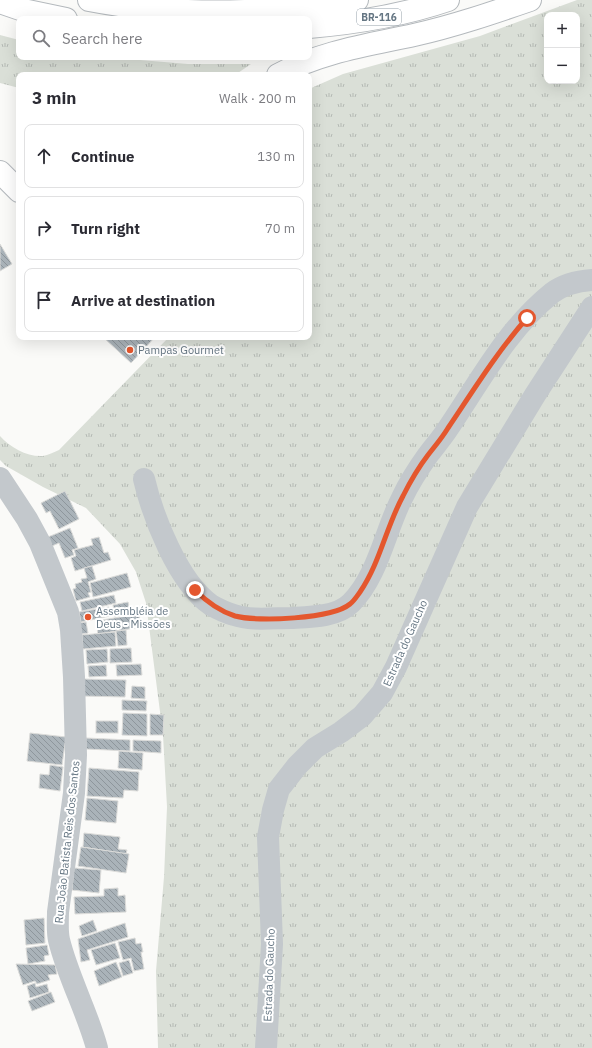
<!DOCTYPE html>
<meta charset="utf-8">
<style>
:root{--surface:#fff;--page:#f7f7f7;--text:#2b2b33;--muted:#7c7c81;--line:#e1e1e2}
body{margin:0;font-family:"IBM Plex Sans",sans-serif;background:var(--page);color:var(--text)}
.controls{position:absolute;right:12px;top:12px;display:grid;overflow:hidden;border-radius:8px;box-shadow:0 4px 16px #0002}
.controls button{width:36px;height:36px;display:grid;place-items:center;padding:0;border:0;border-bottom:1px solid var(--line);background:var(--surface);color:var(--text);font:20px sans-serif}
.stop{position:absolute;width:12px;height:12px;margin:-9px;border:3px solid #e4572e;border-radius:50%;background:#fff}
.stop.end{background:#e4572e;border-color:#fff;box-shadow:0 1px 4px #0008}
.list{margin:0;padding:0;list-style:none}
h2{display:flex;justify-content:space-between;align-items:center;height:52px;margin:0;padding:0 16px;font-size:17px}
h2 small{font-size:13px;font-weight:400;color:var(--muted)}
.list li{display:grid;grid-template-columns:26px 1fr auto;gap:12px;align-items:center;box-sizing:border-box;height:64px;margin:0 8px 8px;padding:0 8px;border:1px solid var(--line);border-radius:8px}
.list b{display:block;font-size:15px;white-space:nowrap}
.list em{font-size:13px;font-style:normal;color:var(--muted)}
.icon{flex:none;width:22px;height:22px;fill:none;stroke:currentColor;stroke-width:2;stroke-linecap:round;stroke-linejoin:round}
.map{position:relative;flex:none;width:592px;height:1048px;overflow:hidden}
.search{position:absolute;background:var(--surface);box-shadow:0 4px 16px #0002;left:16px;top:16px;width:296px;height:44px;display:flex;align-items:center;gap:10px;box-sizing:border-box;padding:0 14px;border-radius:8px;color:var(--muted);font-size:15px}
.panel{position:absolute;background:var(--surface);box-shadow:0 4px 16px #0002;left:16px;top:72px;width:296px;height:268px;border-radius:8px}
.map>svg:first-child{display:block}
</style>
<div class="map">
<svg width="592" height="1048" viewBox="0 0 592 1048">
<defs>
<pattern id="grass-tufts" width="24" height="20" patternUnits="userSpaceOnUse"><rect width="24" height="20" fill="#dadfd7"/><path d="M3 7l-1-3M5 7V3M7 7l1-3M15 17l-1-3M17 17v-4M19 17l1-3" fill="none" stroke="#b4b9b4"/></pattern>
<pattern id="building-back-hatch" width="6" height="6" patternUnits="userSpaceOnUse"><rect width="6" height="6" fill="#aab3b9"/><path d="M-1 5l2 2M0 0l6 6M5-1l2 2" fill="none" stroke="#8e969c"/></pattern>
</defs>
<rect width="100%" height="100%" fill="#fafaf8"/>
<g fill="url(#grass-tufts)" fill-rule="evenodd">
<path d="M577,0h15v1048h-434l-2,-77 8,-94 3,-70 -4,-72 -17,-132 -10,-31 -16,-28 -34,-36 -43,-21 -37,-21 -6,-6v-24c11,12 27,21 43,20 5,-1 11,-4 16,-6l110,-113h140v-248l34,-15 137,-38zM547,15h30v66h-30z"/>
<polygon points="0,35 19,40 19,57 104,57 188,64 251,64 235,75 19,75 19,88 0,83"/>
</g>
<g fill="url(#building-back-hatch)" stroke="#dcdcda">
<polygon points="0,244 12,264 0,271"/>
<polygon points="103,337 155,337 131,363"/>
<polygon points="65,491 79,519 59,529 50,511 46,513 41,503"/>
<polygon points="70,528 78,548 72,550 74,555 65,558 59,543 52,546 48,537"/>
<polygon points="99,537 104,553 108,552 111,560 75,571 71,558 76,556 74,550 93,545 91,539"/>
<polygon points="92,566 96,579 88,582 91,592 88,593 90,597 76,601 73,589 76,588 75,584 82,582 81,579 87,578 84,568"/>
<polygon points="127,573 131,587 93,597 90,583"/>
<polygon points="114,595 116,603 82,611 80,602"/>
<polygon points="128,602 131,614 115,617 113,605"/>
<polygon points="109,607 110,616 81,622 79,612"/>
<polygon points="139,614 141,627 98,634 96,621"/>
<polygon points="86,622 88,633 81,634 79,623"/>
<polygon points="126,630 127,645 118,646 116,631"/>
<polygon points="115,632 116,646 83,649 82,635"/>
<polygon points="131,648 132,662 110,663 110,649"/>
<polygon points="107,649 108,662 87,664 86,650"/>
<polygon points="141,664 142,675 117,676 116,665"/>
<polygon points="106,665 107,676 89,677 88,666"/>
<polygon points="83,679 126,680 125,697 83,696"/>
<polygon points="132,686 145,687 145,699 131,698"/>
<polygon points="122,700 147,701 146,711 122,710"/>
<polygon points="123,713 147,714 147,736 122,735"/>
<polygon points="150,714 164,715 163,735 150,735"/>
<rect x="96" y="721" width="22" height="12"/>
<polygon points="30,733 66,737 62,765 27,761"/>
<polygon points="86,738 130,740 130,751 86,749"/>
<polygon points="133,740 161,741 161,753 133,751"/>
<polygon points="119,751 143,753 142,770 118,768"/>
<polygon points="50,765 63,767 60,791 39,788 40,774 49,775"/>
<polygon points="89,768 139,772 138,791 124,790 123,798 87,796"/>
<polygon points="87,798 118,801 116,823 85,820"/>
<polygon points="84,833 120,837 118,849 127,850 126,854 83,847"/>
<polygon points="81,847 129,854 126,873 78,866"/>
<polygon points="74,868 101,870 99,893 72,890"/>
<polygon points="118,888 118,896 125,895 126,912 75,914 74,897 104,896 104,889"/>
<polygon points="44,918 45,943 26,945 24,920"/>
<polygon points="93,920 97,931 82,936 79,926"/>
<polygon points="125,923 128,937 87,950 90,960 81,962 78,939"/>
<polygon points="135,938 136,944 141,943 143,952 141,952 144,969 134,971 131,958 123,960 118,942"/>
<polygon points="115,943 120,958 96,965 91,950"/>
<polygon points="47,945 49,955 44,956 45,961 28,964 26,948"/>
<polygon points="129,960 133,973 123,976 119,963"/>
<polygon points="116,962 122,977 99,986 94,971"/>
<polygon points="16,964 55,965 57,974 48,975 50,980 37,984 35,981 23,985"/>
<polygon points="35,983 36,987 47,984 49,992 30,998 27,986"/>
<polygon points="51,992 55,1002 32,1011 28,1001"/>
</g>
<g fill="none" stroke-linecap="round" stroke-linejoin="round">
<defs>
<g id="highway">
<path d="M89,0c67,13 136,14 204,8 21,-2 43,-3 64,-8"/>
<polyline points="0,2 23,10 66,19"/>
<path d="M309,27c47,-4 95,-12 139,-27"/>
<path d="M278,75c42,-23 90,-30 136,-40 40,-9 78,-22 116,-35"/>
<polyline points="0,172 19,191"/>
</g>
</defs>
<use href="#highway" stroke="#b4b9bd" stroke-width="24"/>
<g stroke="#c3c8cc" stroke-width="22">
<path d="M0,478l27,41 13,24 28,69 3,18 3,47 2,78 -2,38 -16,119c0,9 -1,19 1,28 9,37 28,71 38,108"/>
<path d="M144,479c9,38 34,103 67,126 7,4 16,8 23,10 17,6 39,3 57,3 19,-1 46,-1 60,-15 27,-27 34,-72 51,-105 7,-15 16,-29 26,-43 6,-8 13,-16 19,-25 32,-47 60,-101 105,-137 12,-9 26,-12 40,-13"/>
<polyline points="266,1048 272,944 268,837 273,810 279,789 297,766 315,748 341,732 362,716 382,693 396,667 467,507 535,395 592,307"/>
</g>
<use href="#highway" stroke="#fff" stroke-width="22"/>
</g>
<g fill="none" stroke-linecap="round" stroke-linejoin="round">
<path stroke="#e4572e" stroke-width="5" d="M195,590c12,12 24,21 40,26 23,6 97,3 115,-12 4,-3 7,-8 10,-12 20,-29 26,-65 43,-96 7,-14 15,-28 25,-41 7,-9 14,-17 20,-27 25,-37 49,-76 79,-110"/>
</g>
<g fill="#e4572e" stroke="#fff" stroke-width="1.5">
<circle cx="130" cy="350" r="4"/>
<circle cx="88" cy="617" r="4"/>
</g>
<g text-anchor="middle" stroke-width="4" stroke-linejoin="round" paint-order="stroke">
<rect fill="#fff" stroke="#939fa8" stroke-width="1" x="357" y="9" width="44" height="16" rx="3"/>
<g font-size="10" font-weight="bold" fill="#657683">
<text x="379" y="21">BR-116</text>
</g>
<g font-size="11" fill="#657683" stroke="#fff" text-anchor="start">
<text x="138" y="354">Pampas Gourmet</text>
<text x="96" y="615">Assembléia de<tspan x="96" dy="13">Deus - Missões</tspan></text>
</g>
<g font-size="11" fill="#657683" stroke="#fff">
<text transform="translate(405 643) rotate(-66)" y="4">Estrada do Gaucho</text>
<text transform="translate(67 842) rotate(-84)" y="4">Rua João Batista Reis dos Santos</text>
<text transform="translate(269 975) rotate(-88)" y="4">Estrada do Gaucho</text>
</g>
</g>
</svg>
<div class="controls">
<button>+</button>
<button>−</button>
</div>
<div class="stop" style="left:527px;top:318px"></div>
<div class="stop end" style="left:195px;top:590px"></div>
<div class="search"><svg class="icon" aria-label="search" viewBox="0 0 24 24"><circle cx="10" cy="10" r="6"/><path d="M15 15l6 6"/></svg>Search here</div>
<section class="panel">
<h2>3 min<small>Walk · 200 m</small></h2>
<ul class="list">
<li><svg class="icon" aria-label="ahead" viewBox="0 0 24 24"><path d="M12 20V5M6 11l6-6 6 6"/></svg><div><b>Continue</b></div><em>130 m</em></li>
<li><svg class="icon" aria-label="right" viewBox="0 0 24 24"><path d="M7 20v-9h11M14 6l5 5-5 5"/></svg><div><b>Turn right</b></div><em>70 m</em></li>
<li><svg class="icon" aria-label="arrive" viewBox="0 0 24 24"><path d="M6 21V4h12l-3 4 3 4H6"/></svg><div><b>Arrive at destination</b></div></li>
</ul>
</section>
</div>
